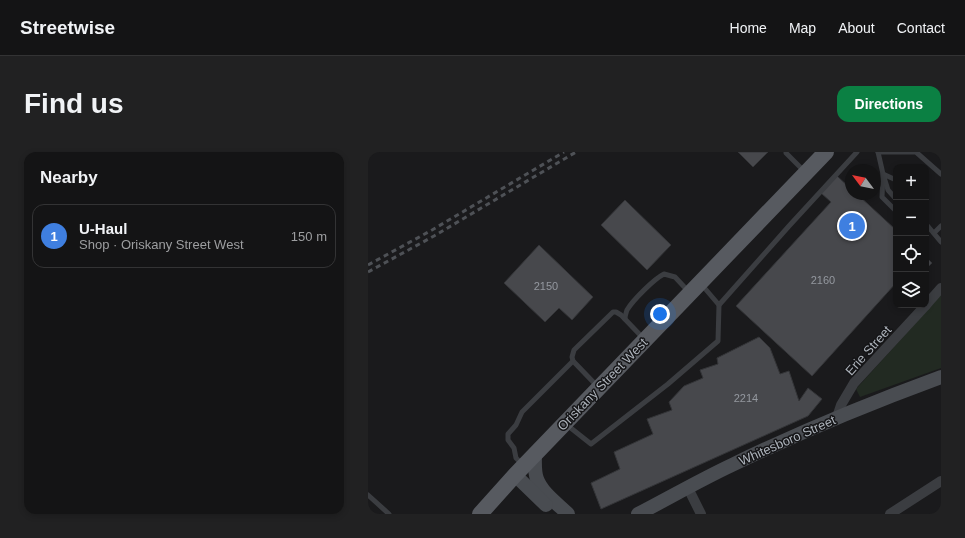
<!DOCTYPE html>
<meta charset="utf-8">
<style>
:root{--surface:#141415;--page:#212122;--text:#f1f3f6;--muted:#9d9ea0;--line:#333334;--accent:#0b8043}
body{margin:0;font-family:Helvetica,sans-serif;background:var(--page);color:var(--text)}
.controls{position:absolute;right:12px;top:12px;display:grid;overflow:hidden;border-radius:8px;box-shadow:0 2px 6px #0003}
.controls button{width:36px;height:36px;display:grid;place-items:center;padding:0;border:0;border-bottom:1px solid var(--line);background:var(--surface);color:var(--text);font:20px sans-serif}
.compass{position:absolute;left:477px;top:12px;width:36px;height:36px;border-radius:50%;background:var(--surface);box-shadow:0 2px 6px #0003;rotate:302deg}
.you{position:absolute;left:292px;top:162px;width:14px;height:14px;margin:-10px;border:3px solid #fff;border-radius:50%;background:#1a73e8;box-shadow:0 0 0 6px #1a73e833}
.badge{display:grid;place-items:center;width:26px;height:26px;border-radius:50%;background:var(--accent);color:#fff;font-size:13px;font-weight:700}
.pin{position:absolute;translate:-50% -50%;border:2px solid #fff;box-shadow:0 1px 4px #0006}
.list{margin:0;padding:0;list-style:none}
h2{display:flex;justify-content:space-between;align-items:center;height:52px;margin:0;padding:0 16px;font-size:17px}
h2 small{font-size:13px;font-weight:400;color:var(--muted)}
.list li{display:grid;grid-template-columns:26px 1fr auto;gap:12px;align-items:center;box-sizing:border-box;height:64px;margin:0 8px 8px;padding:0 8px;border:1px solid var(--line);border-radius:12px}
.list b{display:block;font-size:15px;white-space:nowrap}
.list p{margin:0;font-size:13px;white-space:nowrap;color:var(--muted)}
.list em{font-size:13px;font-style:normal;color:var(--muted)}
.icon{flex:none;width:22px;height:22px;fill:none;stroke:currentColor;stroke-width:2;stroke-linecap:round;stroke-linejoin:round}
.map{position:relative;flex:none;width:573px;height:362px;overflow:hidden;border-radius:12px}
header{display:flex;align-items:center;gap:24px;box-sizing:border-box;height:56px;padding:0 20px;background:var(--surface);border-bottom:1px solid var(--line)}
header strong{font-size:19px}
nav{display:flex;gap:22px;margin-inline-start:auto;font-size:14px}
.intro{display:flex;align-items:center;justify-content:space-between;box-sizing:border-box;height:96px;padding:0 24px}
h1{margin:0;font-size:28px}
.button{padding:10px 18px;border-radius:12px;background:var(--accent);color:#fff;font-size:14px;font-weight:700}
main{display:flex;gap:24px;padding:0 24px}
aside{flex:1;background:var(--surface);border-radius:12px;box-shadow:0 2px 6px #0003}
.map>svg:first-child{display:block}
</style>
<header>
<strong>Streetwise</strong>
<nav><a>Home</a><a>Map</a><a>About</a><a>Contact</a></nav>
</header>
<div class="intro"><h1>Find us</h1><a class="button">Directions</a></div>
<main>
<aside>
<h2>Nearby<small></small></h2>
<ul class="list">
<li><span class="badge" style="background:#3f7fe0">1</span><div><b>U-Haul</b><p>Shop · Oriskany Street West</p></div><em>150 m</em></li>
</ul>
</aside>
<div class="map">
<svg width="573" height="362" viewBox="0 0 573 362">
<rect width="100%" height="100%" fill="#1a1a1c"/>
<polygon fill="#222a22" points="573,143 573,216 492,245 488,237"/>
<g fill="#47484c" stroke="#343538">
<polygon points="370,0 400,0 385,15"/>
<polygon points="469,24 483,37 483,42 489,42 528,78 528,131 444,224 368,154 463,50 453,41"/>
<polygon points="257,48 303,93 279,118 233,73"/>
<polygon points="171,93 225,145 204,168 191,156 177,170 136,131"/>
<polygon points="558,105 564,111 558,117"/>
<polygon points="391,185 402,196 412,222 421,219 431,249 440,236 454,247 440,264 233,357 223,331 252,317 246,300 285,282 279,267 304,258 301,250 316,234 335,226 332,218 350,212 349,206"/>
</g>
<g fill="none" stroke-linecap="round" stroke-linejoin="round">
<g stroke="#3b3d41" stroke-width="5">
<polyline points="418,0 418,1 436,19"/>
<polyline points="510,0 548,0 573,22"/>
<polyline points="510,0 515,22 520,38 528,47"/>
<polyline points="528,28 515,22 514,45 528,59"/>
<polyline points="558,72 573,90"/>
<polyline points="566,81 573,74"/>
<polyline points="334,133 351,153 421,74 489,0"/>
<path d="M257,167c0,-4 1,-6 2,-9 6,-10 27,-31 37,-36l11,3 14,15"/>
<polyline points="230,235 205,209 204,205 206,198 245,160 248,160 253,163 276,187"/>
<polyline points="199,273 223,292 300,232 350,189 351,153"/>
<polyline points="155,313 148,306 146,296 140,288 140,282 148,273 154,260 205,209"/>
<polyline points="0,343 21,362"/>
</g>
<g stroke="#3b3d41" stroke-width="10">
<polyline points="558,153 573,136"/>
<polyline points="469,265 473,253 486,231 558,153"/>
<polyline points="320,336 333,362"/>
<polyline points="522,362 573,329"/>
</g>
<g stroke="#494c51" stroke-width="14">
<path d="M167,302c0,8 -1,17 2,25 5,14 21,25 31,35"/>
<polyline points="147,323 178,353"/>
<path d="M270,362c31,-16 62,-34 94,-49 68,-33 138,-62 209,-88"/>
</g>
<polyline stroke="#575a60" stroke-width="16" points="112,362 147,323 458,0"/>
<g stroke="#4e5156" stroke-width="3" stroke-dasharray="5 4" stroke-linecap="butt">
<polyline points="0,113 64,78 196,0"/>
<polyline points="0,120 66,84 208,0"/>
</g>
</g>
<g text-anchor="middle" stroke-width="3" stroke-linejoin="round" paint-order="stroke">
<g font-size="11" fill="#94989f">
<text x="455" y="132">2160</text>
<text x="178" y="138">2150</text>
<text x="378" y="250">2214</text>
</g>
<g font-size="13" fill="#adb3bb" stroke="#151517">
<text transform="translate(500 198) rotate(-48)" y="5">Erie Street</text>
<text transform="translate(234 232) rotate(-46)" y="5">Oriskany Street West</text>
<text transform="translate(419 288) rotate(-24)" y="5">Whitesboro Street</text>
</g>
</g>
</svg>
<div class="controls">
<button>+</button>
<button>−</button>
<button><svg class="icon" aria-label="locate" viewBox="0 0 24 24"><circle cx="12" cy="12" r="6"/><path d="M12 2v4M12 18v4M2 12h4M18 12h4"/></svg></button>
<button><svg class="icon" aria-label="layers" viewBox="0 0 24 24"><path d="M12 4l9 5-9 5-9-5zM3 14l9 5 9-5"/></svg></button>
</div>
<svg class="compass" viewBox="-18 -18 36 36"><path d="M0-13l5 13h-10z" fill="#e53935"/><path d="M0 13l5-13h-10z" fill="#9d9ea0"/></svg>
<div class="you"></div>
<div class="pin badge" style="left:484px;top:74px;background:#3f7fe0">1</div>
</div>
</main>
